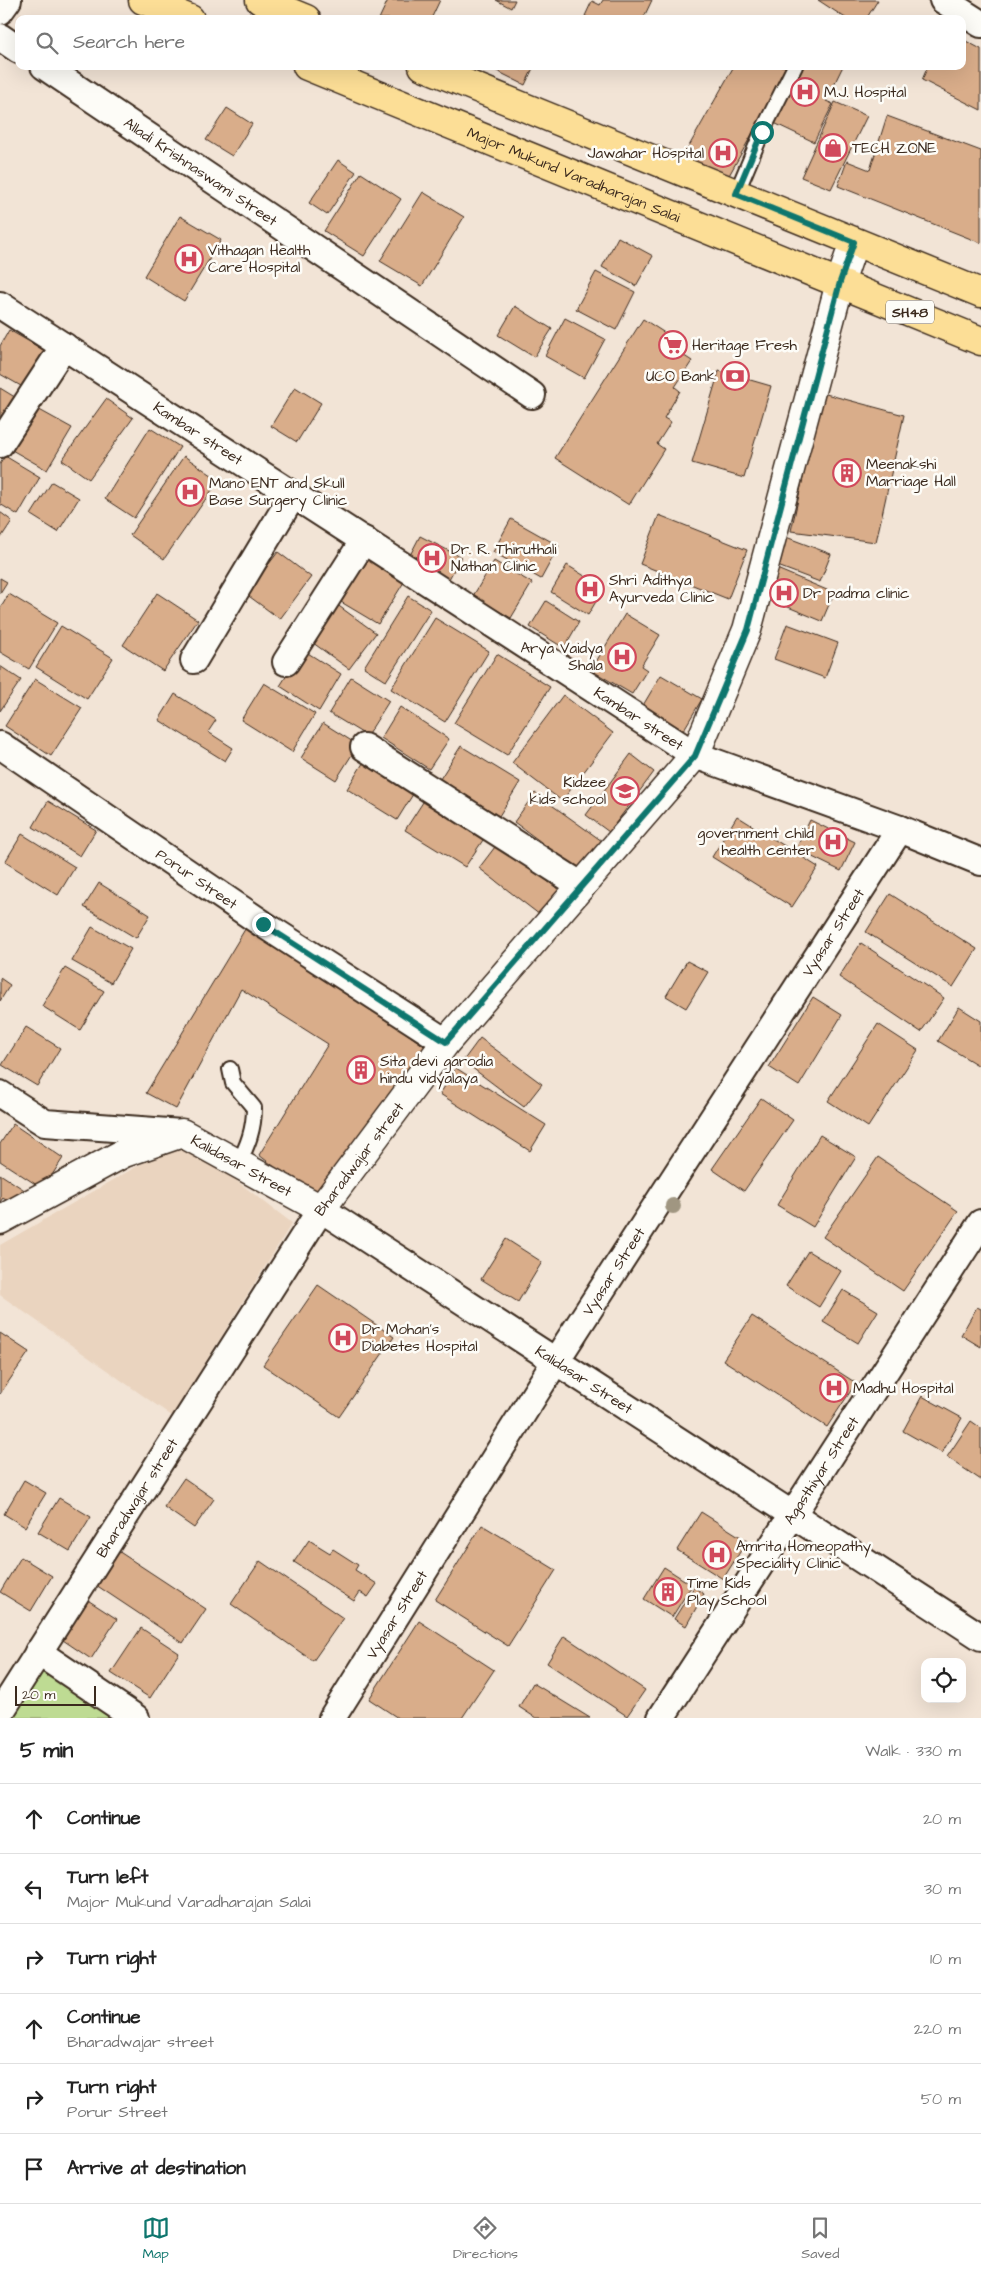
<!DOCTYPE html>
<meta charset="utf-8">
<style>
:root{--surface:#fff;--page:#f6f6f6;--text:#222;--muted:#767676;--line:#e0e0e0;--accent:#0f766e}
body{margin:0;font-family:"Architects Daughter",sans-serif;background:var(--page);color:var(--text)}
.controls{position:absolute;right:15px;bottom:15px;display:grid;overflow:hidden;border-radius:10px;box-shadow:0 5px 20px #0002}
.controls button{width:45px;height:45px;display:grid;place-items:center;padding:0;border:0;border-bottom:1px solid var(--line);background:var(--surface);color:var(--text);font:25px sans-serif}
.scale{position:absolute;left:15px;bottom:12px;width:81px;box-sizing:border-box;padding-left:5px;border:2px solid #3b2a1e;border-top:0;font-size:14px;line-height:18px;white-space:nowrap;color:#3b2a1e;-webkit-text-stroke:4px #fdfcf7;paint-order:stroke}
.stop{position:absolute;width:15px;height:15px;margin:-11px;border:4px solid #0f766e;border-radius:50%;background:#fff}
.stop.end{background:#0f766e;border-color:#fff;box-shadow:0 1px 5px #0008}
.list{margin:0;padding:0;list-style:none}
h2{display:flex;justify-content:space-between;align-items:center;height:65px;margin:0;padding:0 20px;font-size:21px}
h2 small{font-size:16px;font-weight:400;color:var(--muted)}
.list li{display:grid;grid-template-columns:32px 1fr auto;gap:15px;align-items:center;box-sizing:border-box;height:70px;padding:0 20px;border-top:1px solid var(--line)}
.list b{display:block;font-size:19px;white-space:nowrap}
.list p{margin:0;font-size:16px;white-space:nowrap;color:var(--muted)}
.list em{font-size:16px;font-style:normal;color:var(--muted)}
.icon{flex:none;width:28px;height:28px;fill:none;stroke:currentColor;stroke-width:2;stroke-linecap:round;stroke-linejoin:round}
.map{position:relative;flex:none;width:981px;height:1718px;overflow:hidden}
.search{position:absolute;background:var(--surface);box-shadow:0 5px 20px #0002;left:15px;right:15px;top:15px;height:55px;display:flex;align-items:center;gap:12px;box-sizing:border-box;padding:0 18px;border-radius:10px;color:var(--muted);font-size:19px}
.sheet{height:485px;background:var(--surface)}
nav{display:flex;justify-content:space-around;align-items:center;box-sizing:border-box;height:70px;border-top:1px solid var(--line);background:var(--surface);font-size:14px;color:var(--muted)}
nav a{display:grid;justify-items:center;gap:2px}
nav .on{color:var(--accent)}
.map>svg:first-child{display:block}
</style>
<div class="map">
<svg width="981" height="1718" viewBox="0 0 981 1718">
<rect width="100%" height="100%" fill="#f2e4d6"/>
<filter id="ink" filterUnits="userSpaceOnUse"><feTurbulence type="fractalNoise" baseFrequency=".02" numOctaves="2"/><feDisplacementMap in="SourceGraphic" scale="10" xChannelSelector="R" yChannelSelector="G"/><feConvolveMatrix kernelMatrix="1 2 1 2 8 2 1 2 1" color-interpolation-filters="sRGB"/></filter>
<g filter="url(#ink)">
<polygon fill="#ead4bf" points="183,1140 292,1223 172,1416 0,1295 0,1245"/>
<polygon fill="#bedb93" stroke="#7c8258" points="38,1652 139,1718 0,1718"/>
<g fill="#d9ad8a" stroke="#3b2a1e">
<polygon points="388,0 440,0 431,19 379,19"/>
<polygon points="496,0 515,0 511,8"/>
<polygon points="603,0 652,0 643,19 591,19 585,16 592,1 600,5"/>
<polygon points="818,0 878,0 866,19 847,19"/>
<polygon points="962,39 981,49 981,110 922,80 928,66 962,66"/>
<polygon points="487,66 534,66 525,85"/>
<polygon points="734,66 790,66 727,179 684,155"/>
<polygon points="799,66 843,66 826,101 833,104 814,142 772,122"/>
<polygon points="835,102 867,116 831,189 801,177"/>
<polygon points="227,108 252,124 232,156 206,140"/>
<polygon points="887,116 981,151 981,243 838,186 847,161 870,170"/>
<polygon points="338,160 356,172 327,215 309,203"/>
<polygon points="361,173 401,199 364,256 324,231"/>
<polygon points="423,192 464,217 422,286 380,261"/>
<polygon points="180,216 221,240 184,301 144,276"/>
<polygon points="618,237 653,256 636,286 602,267"/>
<polygon points="596,272 635,292 616,330 576,309"/>
<polygon points="515,306 552,329 534,357 498,335"/>
<polygon points="565,318 605,339 584,378 545,356"/>
<polygon points="643,319 674,339 669,346 692,361 675,387 680,391 664,418 671,422 657,444 664,449 629,505 555,458"/>
<polygon points="9,330 49,353 28,390 0,374 0,346"/>
<polygon points="719,371 771,386 744,478 692,463"/>
<polygon points="295,387 321,403 297,442 271,426"/>
<polygon points="0,388 18,399 0,428"/>
<polygon points="822,393 904,415 876,542 791,531"/>
<polygon points="106,399 133,418 89,479 62,460"/>
<polygon points="34,407 72,428 47,470 10,449"/>
<polygon points="150,428 180,447 134,518 105,499"/>
<polygon points="5,456 40,477 18,515 0,504 0,464"/>
<polygon points="184,456 219,480 164,559 130,535"/>
<polygon points="52,482 79,498 58,532 31,515"/>
<polygon points="0,512 12,521 0,539"/>
<polygon points="659,515 747,550 728,599 640,564"/>
<polygon points="511,519 559,546 541,579 493,552"/>
<polygon points="420,536 461,557 449,579 408,559"/>
<polygon points="786,537 831,554 820,582 775,565"/>
<polygon points="278,552 311,577 280,619 246,594"/>
<polygon points="362,556 404,582 378,624 336,599"/>
<polygon points="494,561 532,583 511,618 473,596"/>
<polygon points="567,565 604,588 588,615 551,592"/>
<polygon points="777,569 834,593 822,621 764,597"/>
<polygon points="0,578 7,582 0,593"/>
<polygon points="157,593 198,620 163,671 123,645"/>
<polygon points="9,594 57,623 29,669 0,652 0,609"/>
<polygon points="408,596 431,610 386,681 364,667"/>
<polygon points="546,601 579,622 564,648 530,627"/>
<polygon points="336,604 376,633 349,669 309,640"/>
<polygon points="625,614 660,635 641,666 647,670 632,694 591,670"/>
<polygon points="435,618 489,651 445,722 391,689"/>
<polygon points="787,624 838,643 825,678 774,659"/>
<polygon points="61,626 113,658 87,699 36,667"/>
<polygon points="303,650 341,674 319,711 280,686"/>
<polygon points="497,654 550,687 507,755 454,723"/>
<polygon points="0,666 21,680 0,711"/>
<polygon points="661,675 702,699 683,731 642,707"/>
<polygon points="351,677 389,701 367,736 329,713"/>
<polygon points="35,679 82,708 51,756 5,726"/>
<polygon points="264,683 315,714 292,752 241,720"/>
<polygon points="175,694 216,720 208,732 233,748 225,761 159,720"/>
<polygon points="563,695 613,733 562,801 512,763"/>
<polygon points="400,707 449,739 429,769 381,738"/>
<polygon points="323,723 358,745 336,780 301,758"/>
<polygon points="461,746 520,782 499,816 440,779"/>
<polygon points="631,754 654,772 609,832 586,815"/>
<polygon points="365,760 415,791 397,820 347,789"/>
<polygon points="535,793 602,841 580,871 514,822"/>
<polygon points="425,799 485,837 465,867 405,830"/>
<polygon points="48,801 96,830 80,856 33,827"/>
<polygon points="737,816 818,867 792,907 712,857"/>
<polygon points="810,820 855,842 841,871 796,849"/>
<polygon points="22,834 75,867 58,895 5,862"/>
<polygon points="498,843 559,890 540,915 479,868"/>
<polygon points="99,883 150,915 136,938 84,907"/>
<polygon points="890,894 977,949 953,987 866,932"/>
<polygon points="250,921 427,1048 314,1197 259,1155 328,1044 241,989 176,1109 146,1093"/>
<polygon points="92,927 131,949 111,983 72,961"/>
<polygon points="861,943 944,998 921,1032 839,977"/>
<polygon points="687,961 708,972 686,1008 666,996"/>
<polygon points="65,968 104,991 80,1030 42,1006"/>
<polygon points="0,978 10,985 0,1001"/>
<polygon points="813,997 842,1015 799,1086 769,1067"/>
<polygon points="959,1007 981,1021 981,1067 938,1041"/>
<polygon points="878,1024 918,1050 868,1127 828,1101"/>
<polygon points="26,1027 60,1048 37,1086 2,1065"/>
<polygon points="480,1038 542,1084 524,1107 463,1061"/>
<polygon points="456,1068 546,1125 530,1151 440,1094"/>
<polygon points="761,1098 793,1120 744,1191 712,1169"/>
<polygon points="13,1124 63,1158 43,1189 0,1161 0,1144"/>
<polygon points="820,1135 856,1157 813,1227 777,1205"/>
<polygon points="878,1157 958,1211 903,1291 823,1237"/>
<polygon points="0,1174 26,1191 16,1207 3,1198 0,1202"/>
<polygon points="506,1239 542,1262 518,1302 481,1279"/>
<polygon points="808,1251 841,1271 819,1307 786,1286"/>
<polygon points="318,1285 394,1337 339,1417 263,1365"/>
<polygon points="843,1290 878,1311 858,1343 823,1322"/>
<polygon points="977,1307 981,1309 981,1347 961,1335"/>
<polygon points="752,1316 856,1383 827,1427 723,1360"/>
<polygon points="0,1333 29,1352 0,1394"/>
<polygon points="922,1396 962,1418 942,1453 903,1431"/>
<polygon points="971,1421 981,1428 981,1480 947,1457"/>
<polygon points="184,1478 214,1499 194,1528 164,1507"/>
<polygon points="24,1480 46,1493 25,1527 4,1514"/>
<polygon points="59,1498 91,1517 70,1551 38,1532"/>
<polygon points="701,1512 747,1541 723,1579 677,1550"/>
<polygon points="482,1525 556,1570 508,1646 435,1600"/>
<polygon points="309,1540 330,1553 333,1549 358,1565 355,1570 377,1584 368,1597 360,1592 354,1601 294,1562"/>
<polygon points="112,1547 206,1609 183,1643 90,1581"/>
<polygon points="21,1557 52,1576 31,1611 0,1592"/>
<polygon points="260,1561 343,1618 313,1661 231,1604"/>
<polygon points="664,1567 692,1585 672,1617 644,1599"/>
<polygon points="694,1587 704,1594 686,1626 674,1619"/>
<polygon points="83,1597 117,1619 91,1659 57,1636"/>
<polygon points="419,1621 494,1670 462,1718 398,1718 369,1699"/>
<polygon points="141,1628 179,1653 150,1698 111,1673"/>
<polygon points="564,1636 645,1690 627,1716 547,1663"/>
<polygon points="533,1683 590,1718 536,1718 519,1707"/>
</g>
<g fill="none" stroke-linecap="round" stroke-linejoin="round">
<defs>
<g id="service">
<polyline points="736,194 762,132 795,66"/>
<path d="M230,1069l3,14 21,25c0,21 -6,37 -16,56"/>
</g>
<g id="minor">
<polyline points="943,0 981,24"/>
<polyline points="0,11 8,0"/>
<polyline points="0,37 19,50"/>
<path id="s1" d="M44,66l488,329"/>
<path id="s2" d="M0,305l695,450 205,74 81,33"/>
<polyline points="0,444 64,346"/>
<polyline points="194,660 293,495"/>
<polyline points="286,662 364,540"/>
<path id="s3" d="M0,745l263,179 183,118"/>
<polyline points="364,747 582,886"/>
<polyline points="0,1094 45,1123 182,1133"/>
<polyline points="38,1652 136,1718"/>
<path id="s4" d="M0,1713l321,-504 660,428"/>
<path id="s5" d="M332,1718l223,-356 345,-533"/>
<path id="s6" d="M661,1718l320,-495"/>
</g>
<g id="tertiary">
<path id="s7" d="M0,1220l124,-67 58,-20 139,76 125,-167 249,-287 52,-125 93,-347 14,-41"/>
</g>
<g id="primary">
<polyline points="143,0 190,19"/>
<polyline points="260,0 306,19"/>
<path id="s8" d="M307,66l674,275"/>
<polyline points="423,66 981,293"/>
</g>
</defs>
<use href="#service" stroke="#3b2a1e" stroke-width="18"/>
<use href="#minor" stroke="#3b2a1e" stroke-width="30"/>
<use href="#tertiary" stroke="#3b2a1e" stroke-width="31"/>
<use href="#primary" stroke="#3b2a1e" stroke-width="31"/>
<use href="#service" stroke="#fdfcf7" stroke-width="14"/>
<use href="#minor" stroke="#fdfcf7" stroke-width="26"/>
<use href="#tertiary" stroke="#fdfcf7" stroke-width="28"/>
<use href="#primary" stroke="#fcde96" stroke-width="28"/>
</g>
<circle fill="#a09681" cx="673" cy="1206" r="8"/>
</g>
<g fill="none" stroke-linecap="round" stroke-linejoin="round" filter="url(#ink)">
<polyline stroke="#0f766e" stroke-width="6" points="263,924 446,1042 695,756 748,630 840,282 854,242 736,194 762,132"/>
</g>
<defs>
<symbol id="hospital-ring" viewBox="-11 -11 22 22"><circle r="9.5" fill="#fdfcf7" stroke="#d1495b" stroke-width="1.5"/><path d="M-5-5h3v3.5h4V-5h3V5h-3V1.5h-4V5h-3Z" fill="#d1495b"/></symbol>
<symbol id="shop-ring" viewBox="-11 -11 22 22"><circle r="9.5" fill="#fdfcf7" stroke="#d1495b" stroke-width="1.5"/><path d="M-5-2.5h2.3a2.7 3.5 0 0 1 5.4 0H5L5.5 6h-11ZM-1.5-2.5h3a1.5 2.3 0 0 0-3 0Z" fill="#d1495b"/></symbol>
<symbol id="supermarket-ring" viewBox="-11 -11 22 22"><circle r="9.5" fill="#fdfcf7" stroke="#d1495b" stroke-width="1.5"/><path d="M-6-5.5h2.5l.6 2H6L4.5 2H-2.5L-4.4-4H-6ZM-1.5 3.2a1.3 1.3 0 1 0 .1 0ZM3 3.2a1.3 1.3 0 1 0 .1 0Z" fill="#d1495b"/></symbol>
<symbol id="bank-ring" viewBox="-11 -11 22 22"><circle r="9.5" fill="#fdfcf7" stroke="#d1495b" stroke-width="1.5"/><path d="M-6-4H6V4H-6ZM0-2.3a2.3 2.3 0 1 0 0 4.6a2.3 2.3 0 1 0 0-4.6Z" fill="#d1495b"/></symbol>
<symbol id="building-ring" viewBox="-11 -11 22 22"><circle r="9.5" fill="#fdfcf7" stroke="#d1495b" stroke-width="1.5"/><path d="M-4-6H4V6H1V3H-1V6H-4ZM-2.5-4.3h1.7v1.8h-1.7ZM.8-4.3h1.7v1.8H.8ZM-2.5-1h1.7V.8h-1.7ZM.8-1h1.7V.8H.8Z" fill="#d1495b"/></symbol>
<symbol id="school-ring" viewBox="-11 -11 22 22"><circle r="9.5" fill="#fdfcf7" stroke="#d1495b" stroke-width="1.5"/><path d="M0-5L7-2L0 1L-7-2ZM-4 1L0 2.5L4 1V4Q0 6-4 4Z" fill="#d1495b"/></symbol>
</defs>
<g fill-rule="evenodd">
<use href="#hospital-ring" x="789" y="76" width="32" height="32"/>
<use href="#shop-ring" x="817" y="132" width="32" height="32"/>
<use href="#hospital-ring" x="707" y="137" width="32" height="32"/>
<use href="#hospital-ring" x="173" y="243" width="32" height="32"/>
<use href="#supermarket-ring" x="657" y="329" width="32" height="32"/>
<use href="#bank-ring" x="719" y="360" width="32" height="32"/>
<use href="#building-ring" x="831" y="457" width="32" height="32"/>
<use href="#hospital-ring" x="174" y="476" width="32" height="32"/>
<use href="#hospital-ring" x="416" y="542" width="32" height="32"/>
<use href="#hospital-ring" x="574" y="573" width="32" height="32"/>
<use href="#hospital-ring" x="768" y="577" width="32" height="32"/>
<use href="#hospital-ring" x="606" y="641" width="32" height="32"/>
<use href="#school-ring" x="609" y="775" width="32" height="32"/>
<use href="#hospital-ring" x="817" y="826" width="32" height="32"/>
<use href="#building-ring" x="345" y="1054" width="32" height="32"/>
<use href="#hospital-ring" x="327" y="1322" width="32" height="32"/>
<use href="#hospital-ring" x="818" y="1372" width="32" height="32"/>
<use href="#hospital-ring" x="701" y="1539" width="32" height="32"/>
<use href="#building-ring" x="652" y="1576" width="32" height="32"/>
</g>
<g text-anchor="middle" stroke-width="5" stroke-linejoin="round" paint-order="stroke">
<rect fill="#fdfcf7" stroke="#75695f" stroke-width="1" x="886" y="300.5" width="48" height="23" rx="4"/>
<g font-size="14" font-weight="bold" fill="#3b2a1e">
<text x="910" y="317">SH48</text>
</g>
<g font-size="15" fill="#3b2a1e" stroke="#fdfcf7" text-anchor="start">
<text x="824" y="97">M.J. Hospital</text>
<text x="852" y="153">TECH ZONE</text>
<text x="704" y="158" text-anchor="end">Jawahar Hospital</text>
<text x="208" y="255">Vithagan Health<tspan x="208" dy="17">Care Hospital</tspan></text>
<text x="692" y="350">Heritage Fresh</text>
<text x="716" y="381" text-anchor="end">UCO Bank</text>
<text x="866" y="469">Meenakshi<tspan x="866" dy="17">Marriage Hall</tspan></text>
<text x="209" y="488">Mano ENT and Skull<tspan x="209" dy="17">Base Surgery Clinic</tspan></text>
<text x="451" y="554">Dr. R. Thiruthali<tspan x="451" dy="17">Nathan Clinic</tspan></text>
<text x="609" y="585">Shri Adithya<tspan x="609" dy="17">Ayurveda Clinic</tspan></text>
<text x="803" y="598">Dr padma clinic</text>
<text x="603" y="653" text-anchor="end">Arya Vaidya<tspan x="603" dy="17">Shala</tspan></text>
<text x="606" y="787" text-anchor="end">Kidzee<tspan x="606" dy="17">kids school</tspan></text>
<text x="814" y="838" text-anchor="end">government child<tspan x="814" dy="17">health center</tspan></text>
<text x="380" y="1066">Sita devi garodia<tspan x="380" dy="17">hindu vidyalaya</tspan></text>
<text x="362" y="1334">Dr Mohan's<tspan x="362" dy="17">Diabetes Hospital</tspan></text>
<text x="853" y="1393">Madhu Hospital</text>
<text x="736" y="1551">Amrita Homeopathy<tspan x="736" dy="17">Speciality Clinic</tspan></text>
<text x="687" y="1588">Time Kids<tspan x="687" dy="17">Play School</tspan></text>
</g>
<g font-size="15" fill="#3b2a1e" stroke="#fdfcf7">
<text dy="5" stroke="none"><textPath href="#s1" startOffset="189">Alladi Krishnaswami Street</textPath></text>
<text dy="5" stroke="none"><textPath href="#s8" startOffset="288">Major Mukund Varadharajan Salai</textPath></text>
<text dy="5" stroke="none"><textPath href="#s2" startOffset="236">Kambar street</textPath></text>
<text dy="5" stroke="none"><textPath href="#s2" startOffset="761">Kambar street</textPath></text>
<text dy="5" stroke="none"><textPath href="#s3" startOffset="238">Porur Street</textPath></text>
<text dy="5" stroke="none"><textPath href="#s5" startOffset="932">Vyasar Street</textPath></text>
<text transform="translate(359 1159) rotate(-53)" y="5">Bharadwajar street</text>
<text dy="5" stroke="none"><textPath href="#s7" startOffset="270">Kalidasar Street</textPath></text>
<text dy="5" stroke="none"><textPath href="#s5" startOffset="528">Vyasar Street</textPath></text>
<text dy="5" stroke="none"><textPath href="#s4" startOffset="911">Kalidasar Street</textPath></text>
<text dy="5" stroke="none"><textPath href="#s6" startOffset="295">Agasthiyar Street</textPath></text>
<text dy="5" stroke="none"><textPath href="#s4" startOffset="255">Bharadwajar street</textPath></text>
<text dy="5" stroke="none"><textPath href="#s5" startOffset="122">Vyasar Street</textPath></text>
</g>
</g>
</svg>
<div class="controls">
<button><svg class="icon" aria-label="locate" viewBox="0 0 24 24"><circle cx="12" cy="12" r="6"/><path d="M12 2v4M12 18v4M2 12h4M18 12h4"/></svg></button>
</div>
<div class="scale">20 m</div>
<div class="stop" style="left:762px;top:132px"></div>
<div class="stop end" style="left:263px;top:924px"></div>
<div class="search"><svg class="icon" aria-label="search" viewBox="0 0 24 24"><circle cx="10" cy="10" r="6"/><path d="M15 15l6 6"/></svg>Search here</div>
</div>
<section class="sheet">
<h2>5 min<small>Walk · 330 m</small></h2>
<ul class="list">
<li><svg class="icon" aria-label="ahead" viewBox="0 0 24 24"><path d="M12 20V5M6 11l6-6 6 6"/></svg><div><b>Continue</b></div><em>20 m</em></li>
<li><svg class="icon" aria-label="left" viewBox="0 0 24 24"><path d="M17 20v-9H6M10 6l-5 5 5 5"/></svg><div><b>Turn left</b><p>Major Mukund Varadharajan Salai</p></div><em>30 m</em></li>
<li><svg class="icon" aria-label="right" viewBox="0 0 24 24"><path d="M7 20v-9h11M14 6l5 5-5 5"/></svg><div><b>Turn right</b></div><em>10 m</em></li>
<li><svg class="icon" aria-label="ahead" viewBox="0 0 24 24"><path d="M12 20V5M6 11l6-6 6 6"/></svg><div><b>Continue</b><p>Bharadwajar street</p></div><em>220 m</em></li>
<li><svg class="icon" aria-label="right" viewBox="0 0 24 24"><path d="M7 20v-9h11M14 6l5 5-5 5"/></svg><div><b>Turn right</b><p>Porur Street</p></div><em>50 m</em></li>
<li><svg class="icon" aria-label="arrive" viewBox="0 0 24 24"><path d="M6 21V4h12l-3 4 3 4H6"/></svg><div><b>Arrive at destination</b></div></li>
</ul>
</section>
<nav>
<a class="on"><svg class="icon" aria-label="map" viewBox="0 0 24 24"><path d="M3 6l6-2 6 2 6-2v14l-6 2-6-2-6 2zM9 4v14M15 6v14"/></svg>Map</a>
<a><svg class="icon" aria-label="directions" viewBox="0 0 24 24"><path d="M12 3l9 9-9 9-9-9zM9 14v-3h6M13 9l2 2-2 2"/></svg>Directions</a>
<a><svg class="icon" aria-label="saved" viewBox="0 0 24 24"><path d="M7 4h10v16l-5-4-5 4z"/></svg>Saved</a>
</nav>
